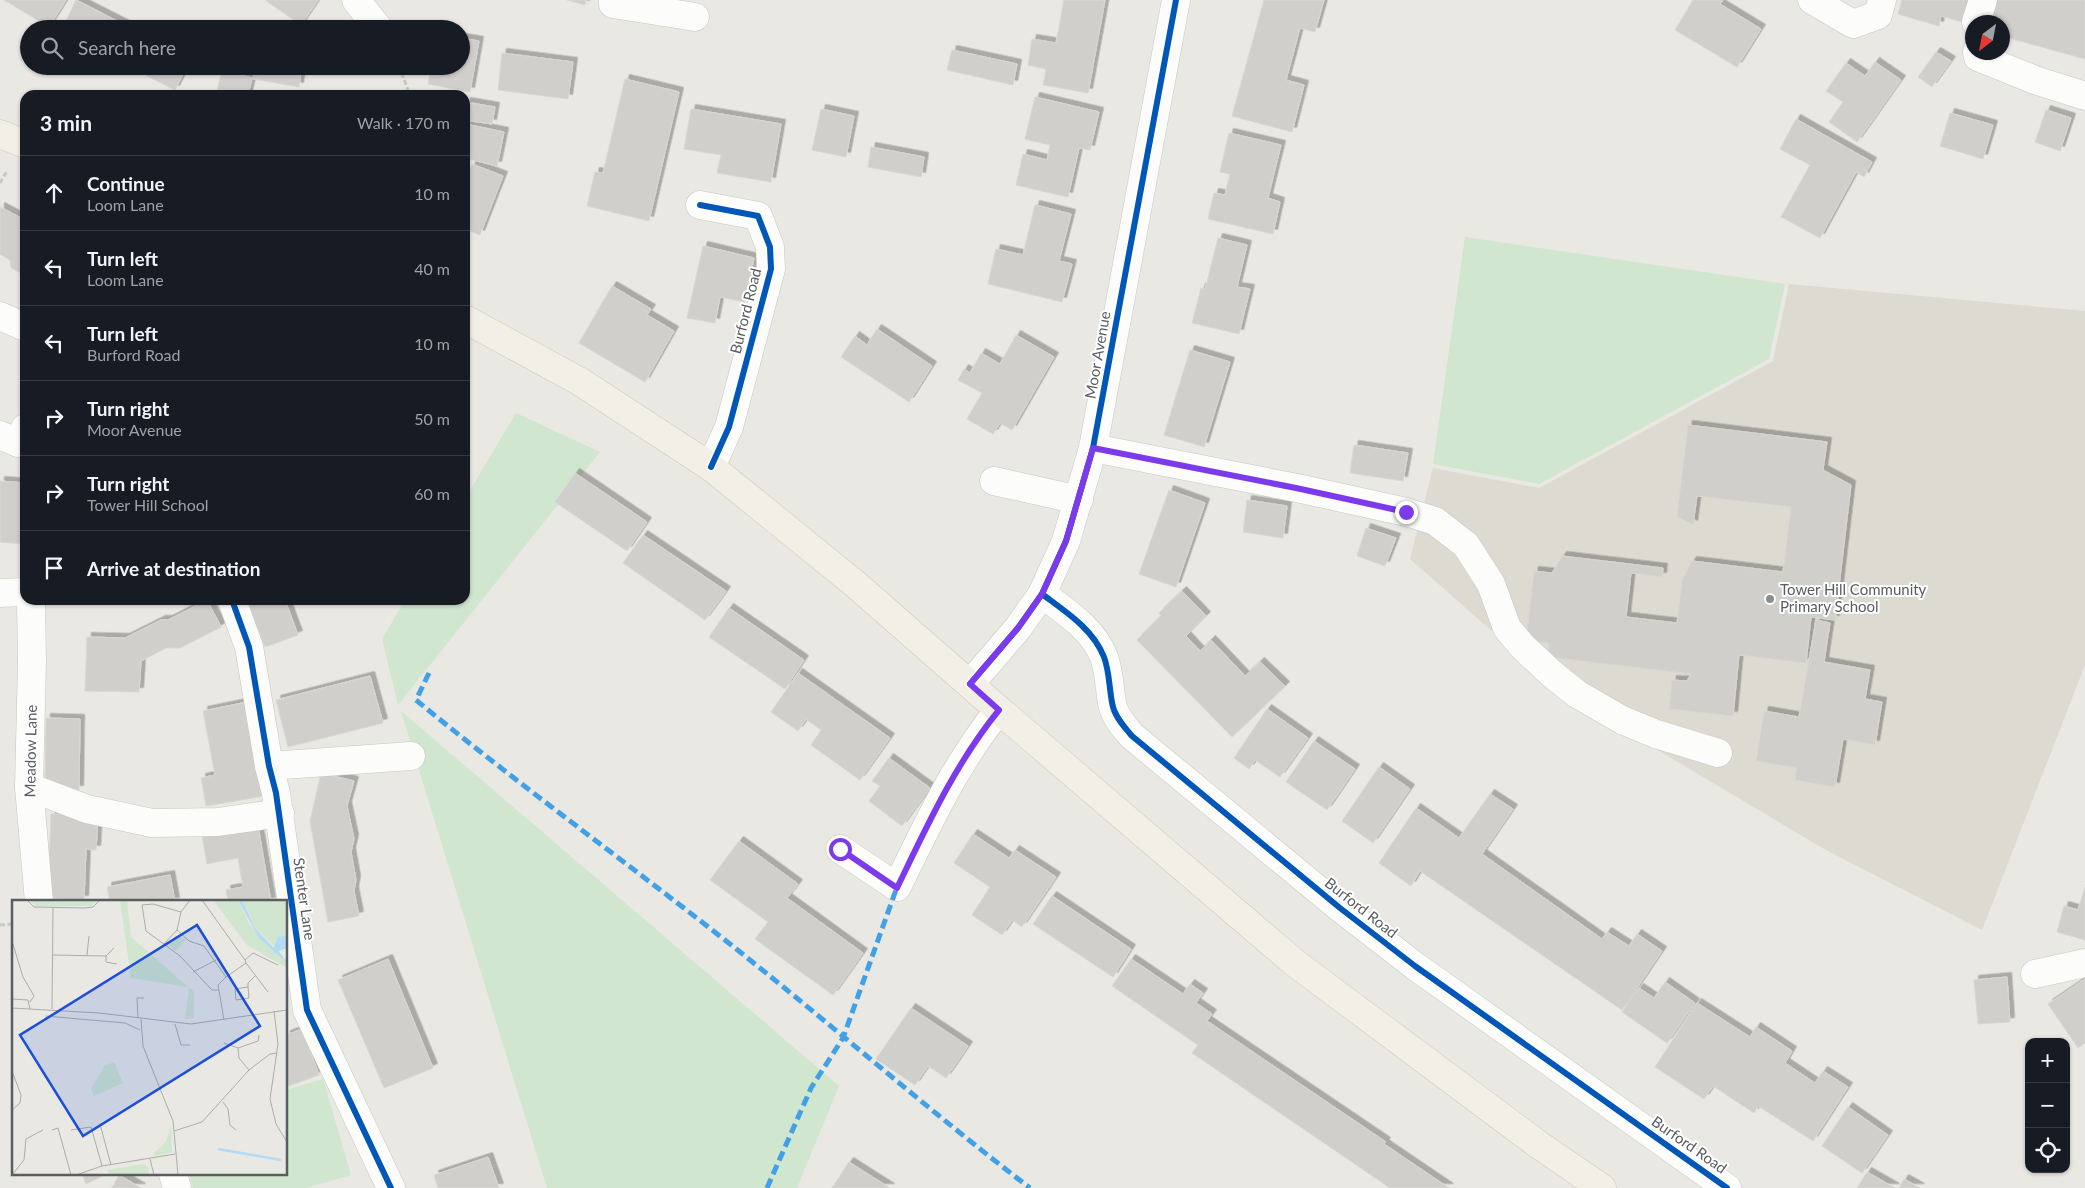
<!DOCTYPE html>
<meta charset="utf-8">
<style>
:root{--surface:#171b24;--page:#20242c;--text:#f1f3f6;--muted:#9ea1a6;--line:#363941}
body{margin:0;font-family:Lato,sans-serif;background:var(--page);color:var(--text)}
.controls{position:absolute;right:15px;bottom:15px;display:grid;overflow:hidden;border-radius:10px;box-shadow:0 1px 4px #0004}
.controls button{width:45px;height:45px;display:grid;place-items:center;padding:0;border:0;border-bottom:1px solid var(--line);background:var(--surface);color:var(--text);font:25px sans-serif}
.compass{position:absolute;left:1965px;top:15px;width:45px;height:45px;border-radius:50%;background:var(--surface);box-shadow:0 1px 4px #0004;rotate:212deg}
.stop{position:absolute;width:15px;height:15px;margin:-11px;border:4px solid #7c3aed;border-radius:50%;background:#fff}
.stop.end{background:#7c3aed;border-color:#fff;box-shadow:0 1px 5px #0008}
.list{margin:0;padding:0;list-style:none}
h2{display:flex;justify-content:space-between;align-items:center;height:65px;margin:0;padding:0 20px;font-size:21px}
h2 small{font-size:16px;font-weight:400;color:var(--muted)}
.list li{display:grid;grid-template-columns:32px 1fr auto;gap:15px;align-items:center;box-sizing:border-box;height:75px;padding:0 20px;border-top:1px solid var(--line)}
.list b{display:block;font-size:19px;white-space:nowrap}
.list p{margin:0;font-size:16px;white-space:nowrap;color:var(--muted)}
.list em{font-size:16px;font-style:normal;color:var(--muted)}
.icon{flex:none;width:28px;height:28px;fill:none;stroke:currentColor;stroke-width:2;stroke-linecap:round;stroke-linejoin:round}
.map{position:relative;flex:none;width:2085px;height:1188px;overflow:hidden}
.search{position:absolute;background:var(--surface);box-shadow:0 1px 4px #0004;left:20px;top:20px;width:450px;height:55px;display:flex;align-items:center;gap:12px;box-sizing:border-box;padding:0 18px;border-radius:28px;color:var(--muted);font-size:19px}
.panel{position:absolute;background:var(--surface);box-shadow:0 1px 4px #0004;left:20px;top:90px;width:450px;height:515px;border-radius:15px}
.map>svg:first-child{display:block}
</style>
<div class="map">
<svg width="2085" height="1188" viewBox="0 0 2085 1188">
<defs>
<filter id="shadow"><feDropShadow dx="4.5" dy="-4.5" stdDeviation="0" flood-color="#0004"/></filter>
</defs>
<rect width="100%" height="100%" fill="#e9e8e3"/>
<polygon fill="#dddad2" points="1789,284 2085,311 2085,665 1982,930 1824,849 1624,730 1501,639 1410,559 1433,468 1539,488 1773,361"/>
<g fill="#d1e6ce">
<polygon points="1465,237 1785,284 1769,359 1539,484 1433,464"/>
<polygon points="516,413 600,452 398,705 382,639 405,600 465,600 465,499"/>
<polygon points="401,711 839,1086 797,1188 547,1188"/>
<polygon points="323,1079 351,1175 306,1188 193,1188 189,1174 286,1174 286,1090"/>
</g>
<g fill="#d0cfcc" stroke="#d8d7d2" filter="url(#shadow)">
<polygon points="4,0 66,0 49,27"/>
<polygon points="76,0 133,29 62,29"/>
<polygon points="265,0 318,0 301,25"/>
<polygon points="567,0 586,0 585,5"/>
<polygon points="1064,0 1105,0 1088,93 1043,85 1046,69 1028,65 1032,39 1056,43"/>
<polygon points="1264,0 1324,0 1315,32 1300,28 1286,80 1304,85 1292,132 1232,116"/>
<polygon points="1693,0 1723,0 1720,4 1761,29 1737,67 1675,30"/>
<polygon points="1902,0 1981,0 1972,25 1941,16 1939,26 1898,14"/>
<polygon points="1992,0 2085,0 2085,59 2002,36 2002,22 1985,22"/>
<polygon points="461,38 479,41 470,92 428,84 431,66 461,66"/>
<polygon points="952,50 1017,64 1013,85 947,70"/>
<polygon points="1936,52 1951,61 1932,87 1918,77"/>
<polygon points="502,53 573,62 568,99 498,90"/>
<polygon points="1875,62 1901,80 1857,142 1829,122 1843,102 1826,91 1846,63 1865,76"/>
<polygon points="127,66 187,66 175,90"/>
<polygon points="255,66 302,66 299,87 253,79"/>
<polygon points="222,70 252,78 248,95 216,95"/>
<polygon points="625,79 679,92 649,221 587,206 595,172 603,173"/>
<polygon points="1035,97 1099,112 1090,150 1079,148 1068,197 1016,185 1023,154 1047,160 1050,145 1025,139"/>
<polygon points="466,102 495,107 492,124 465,120"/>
<polygon points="691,109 781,124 771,182 717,173 721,155 684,149"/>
<polygon points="821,109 854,116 846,157 812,150"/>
<polygon points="2046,110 2071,118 2060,151 2035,142"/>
<polygon points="1950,113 1993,125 1983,159 1940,146"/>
<polygon points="1796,119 1872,162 1864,177 1856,172 1820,238 1781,217 1810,165 1780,149"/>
<polygon points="465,124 504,132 497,166 465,158"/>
<polygon points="1229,133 1281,145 1268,198 1280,202 1273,234 1208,219 1214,193 1225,195 1230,174 1220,172"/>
<polygon points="871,147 924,157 921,177 868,167"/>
<polygon points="472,164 503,176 480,235 465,229 465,181"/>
<polygon points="1035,205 1071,214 1059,261 1072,264 1062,302 988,284 996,249 1023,255"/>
<polygon points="0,207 25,220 25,275 11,268 10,260 0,254"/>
<polygon points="1218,238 1247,245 1237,287 1250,289 1239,334 1192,323 1201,288 1205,290"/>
<polygon points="703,246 754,258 745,302 720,297 715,323 687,318"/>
<polygon points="612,286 651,309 647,315 674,331 645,382 579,343"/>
<polygon points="877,329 932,366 909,402 841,357 855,336 867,345"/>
<polygon points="1016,335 1054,357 1012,430 1000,423 993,434 967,419 982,393 958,380 964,369 970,373 981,353 1000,364"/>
<polygon points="1190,350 1230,362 1204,447 1164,435"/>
<polygon points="1688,425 1827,442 1823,470 1851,485 1835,620 1811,617 1806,663 1739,655 1733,716 1669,709 1672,680 1687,681 1691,674 1548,657 1549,643 1526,641 1534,571 1552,573 1562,556 1663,568 1662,577 1631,573 1626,617 1677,623 1682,580 1692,561 1783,572 1791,507 1697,496 1693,525 1677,516"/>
<polygon points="1354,445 1408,453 1403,481 1350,473"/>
<polygon points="575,473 647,522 627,551 555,502"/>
<polygon points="0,481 25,483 25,544 0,542"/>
<polygon points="1169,490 1205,503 1176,587 1139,574"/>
<polygon points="1247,500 1287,506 1283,538 1243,532"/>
<polygon points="1366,528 1396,538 1385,566 1357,556"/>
<polygon points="643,535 726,591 705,620 623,563"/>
<polygon points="1182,591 1206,616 1186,636 1200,651 1211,640 1245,676 1260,662 1285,686 1232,737 1137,640 1161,616 1159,613"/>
<polygon points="207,600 221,627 180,648 166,648 141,661 139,692 85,691 87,637 125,638 161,620 168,620"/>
<polygon points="247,600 285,600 298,635 265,647"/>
<polygon points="729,608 804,660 785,689 709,637"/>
<polygon points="1816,620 1830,623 1824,662 1870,670 1865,699 1882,702 1875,745 1843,739 1835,787 1795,780 1797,768 1756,761 1764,711 1799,717"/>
<polygon points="798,673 890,738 860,780 811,745 821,730 806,719 798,731 771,712"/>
<polygon points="370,676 383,723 288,747 276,700"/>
<polygon points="247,702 264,796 206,806 201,778 215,775 203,711"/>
<polygon points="1267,709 1308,738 1280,777 1255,760 1249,769 1234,758"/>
<polygon points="46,718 80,719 79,790 45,789"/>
<polygon points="1314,741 1355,769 1327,810 1286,782"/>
<polygon points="889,758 930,788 902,826 869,801 880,786 872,781"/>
<polygon points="1379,767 1410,789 1373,843 1342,821"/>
<polygon points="321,773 354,781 347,806 354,839 351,852 356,880 354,891 359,916 328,922 310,821"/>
<polygon points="1490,794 1513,809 1482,854 1602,939 1607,932 1629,946 1637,934 1662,951 1622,1010 1420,871 1411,886 1379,863 1416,808 1459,838"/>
<polygon points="51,814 98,817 96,850 86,849 84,900 48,898"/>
<polygon points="258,826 271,902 228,902 226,890 243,887 238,858 207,864 202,835"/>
<polygon points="973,834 1009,858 1015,850 1056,877 1022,927 1012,920 1002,935 972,915 990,887 954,863"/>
<polygon points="739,841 798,884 787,898 863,953 833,995 755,939 768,922 710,880"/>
<polygon points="170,875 175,902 110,902 107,887"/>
<polygon points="2085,887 2085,940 2057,932 2064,906 2078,910"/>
<polygon points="1052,896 1131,949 1113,977 1033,924"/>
<polygon points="388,959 433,1068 384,1088 338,980"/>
<polygon points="1131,959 1183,994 1190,984 1203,993 1196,1003 1212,1014 1207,1021 1386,1142 1384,1144 1449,1188 1390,1188 1192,1053 1198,1045 1112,986"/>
<polygon points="2007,977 2010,1022 1978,1024 1974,980"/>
<polygon points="2085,979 2085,1043 2078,1048 2048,1004"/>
<polygon points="1665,982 1695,1003 1667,1043 1622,1012 1639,988 1654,998"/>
<polygon points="1697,1003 1750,1037 1756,1027 1792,1051 1785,1063 1815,1083 1823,1071 1848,1087 1813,1141 1758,1106 1754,1113 1713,1086 1704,1099 1655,1067"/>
<polygon points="911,1008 968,1046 946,1078 928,1066 915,1085 876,1059"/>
<polygon points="302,1029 319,1075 286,1087 286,1035"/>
<polygon points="1848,1107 1888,1135 1862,1173 1822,1146"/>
<polygon points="488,1157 499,1188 438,1188 434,1175"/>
<polygon points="849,1162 890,1188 832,1188"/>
<polygon points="1867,1172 1895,1188 1857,1188"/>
<polygon points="82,1174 107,1174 86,1184"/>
<polygon points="119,1175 141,1188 112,1188"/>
<polygon points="1904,1179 1920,1188 1899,1188"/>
</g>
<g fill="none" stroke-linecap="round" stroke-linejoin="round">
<defs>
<g id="minor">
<polyline points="356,0 379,29"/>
<polyline points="613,0 613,4 695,17"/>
<polyline points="1812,0 1853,24 1878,15 1882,0"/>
<polyline points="1976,22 1983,0"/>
<polyline points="1977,52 1978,57 2035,80 2085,96"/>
<polyline points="700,205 758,216 770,247 771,269 729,427 711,467"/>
<polyline points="0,316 25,327"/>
<polyline points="0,435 18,443 25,428"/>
<polyline points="1093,448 1297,488 1406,512 1435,521 1466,545 1491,584 1507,628 1523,647 1552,674 1577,694 1622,720 1656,734 1718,753"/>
<polyline points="994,481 1079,500"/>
<polyline points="0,593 25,592"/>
<path d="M1042,594c24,18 51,35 62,63 6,16 5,34 9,50 3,11 12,21 19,29l208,172 75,58 312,222"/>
<polyline points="31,600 32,661 29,787 39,902"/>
<polyline points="232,600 249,647 269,766 276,793 307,1010 391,1188"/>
<polyline points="970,684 1018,628 1042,594 1066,541 1093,448 1176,0"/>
<polyline points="269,766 411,756"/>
<polyline points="29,787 87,809 152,823 218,822 280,813"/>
<path d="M840,849l57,38c30,-61 58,-123 102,-177"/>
<polyline points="2035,974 2085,963"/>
<polyline points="173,1174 177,1188"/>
</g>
<g id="major">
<polyline points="0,134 25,144"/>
<polyline points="465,319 579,381 711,467 854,583 999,710 1295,963 1539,1145 1602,1188"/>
</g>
</defs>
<use href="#minor" stroke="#c6c6c5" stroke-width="29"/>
<use href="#major" stroke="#d1c8b0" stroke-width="29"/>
<g stroke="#c4cac7" stroke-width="3" stroke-dasharray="5 2.5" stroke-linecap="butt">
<polyline points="399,66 410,95"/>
<polyline points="0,183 7,171"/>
<polyline points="0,925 14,924"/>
</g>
<use href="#minor" stroke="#fcfcfb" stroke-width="28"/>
<use href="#major" stroke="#f2f0e6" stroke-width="28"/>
<g stroke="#42a1e6" stroke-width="5" stroke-dasharray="10 5" stroke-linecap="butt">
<path d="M429,673l-13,27c102,84 210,162 314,244 101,80 198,166 300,244"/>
<polyline points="767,1188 811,1088 843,1038 897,887"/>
</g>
<defs>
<g id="cycleway">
<polyline points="700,205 758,216 770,247 771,269 729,427 711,467"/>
<path d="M1042,594c24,18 51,35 62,63 6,16 5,34 9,50 3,11 12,21 19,29l208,172 75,58 312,222"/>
<polyline points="232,600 249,647 269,766 276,793 307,1010 391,1188"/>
<polyline points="970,684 1018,628 1042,594 1066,541 1093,448 1176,0"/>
</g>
</defs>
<use href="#cycleway" stroke="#fff" stroke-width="9"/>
<use href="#cycleway" stroke="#0057b8" stroke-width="6"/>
</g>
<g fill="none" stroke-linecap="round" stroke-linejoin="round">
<path stroke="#7c3aed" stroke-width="6" d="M840,849l57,39c30,-62 58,-124 102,-178l-29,-26 48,-56 24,-34 24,-53 27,-93 203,40 110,24"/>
</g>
<circle fill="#8b8e8e" stroke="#fff" stroke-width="2" cx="1770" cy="599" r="5"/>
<g text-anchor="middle" stroke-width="4" stroke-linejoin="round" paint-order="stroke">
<g font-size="15" fill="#595d61" stroke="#fff">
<text transform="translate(746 311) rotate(-76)" y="5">Burford Road</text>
<text transform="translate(1098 355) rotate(-80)" y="5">Moor Avenue</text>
<text transform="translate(31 751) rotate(-89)" y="5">Meadow Lane</text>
<text transform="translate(304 899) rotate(82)" y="5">Stenter Lane</text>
<text transform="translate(1361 908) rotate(38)" y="5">Burford Road</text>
<text transform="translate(1689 1145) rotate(35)" y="5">Burford Road</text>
</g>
<g font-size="15" fill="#595d61" stroke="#fff" text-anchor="start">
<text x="1780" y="595">Tower Hill Community<tspan x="1780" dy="17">Primary School</tspan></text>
</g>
</g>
<g transform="translate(12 900)">
<rect width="275" height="275" fill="#e9e8e3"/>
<path d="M17,0h70l-8,6h-55zM108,0h7l4,37 57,50 -57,-9zM201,0h25l11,24 38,39v5l-40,-23zM230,0h45v35l-9,2 -2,11 -20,-20zM164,35l10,5 -11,11 -7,-6zM177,87l5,5v26l-9,1zM102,162l9,21 -29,13 -3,-7 13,-23zM159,225l1,27 -17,4 -1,-3 12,-11zM132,264l5,4 -1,7h-38l-3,-5z" fill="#d1e6ce"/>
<path d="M226,0h4l13,28 19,20 4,-11 9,-2v13l-8,3 8,12 -28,-25z" fill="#b4dbf6"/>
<path fill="none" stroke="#b4dbf6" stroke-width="2.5" d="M206,249l63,11"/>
<path fill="none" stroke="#abacab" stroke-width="1" d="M15,0l7,7 51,1 8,-1 7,-7M178,0l-9,12 -4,18 12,11 15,5 22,31 -8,8 6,35M190,0l43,60M141,4l-11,1 4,26 34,25 32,34h7M141,4l28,8M0,41l11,36 11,19 -4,6M151,45l14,-15M41,55l53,1 8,-8M75,55l2,-19M94,56v6l11,2M233,60l8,-7 25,12M234,63l22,29M181,72l23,-12M214,77l20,-14 -1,-3M236,87l-13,2 1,11 13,-2 -1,-11v-4l8,-8M0,99l16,1 2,9M0,108l87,5 92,11 96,-14M40,109l1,-101M262,111l4,33 -8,55 6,25 11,18M33,116l80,7 15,7M126,118l-1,-20h7M129,119l2,27 30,75 5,54M163,124l6,21h9M212,143l14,5 20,-7 1,-6M226,148l1,10 10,12M0,171l9,24 -1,8 -8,7M211,202l5,7 2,16 6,5M95,222l-7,2 11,41M40,230l6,-2 13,47M59,230l20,-3 11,39M162,231l28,-9 47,-52 21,-16 7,-1M138,259l4,16M0,275l12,-15 2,-21 17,-9M64,275l26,-9 73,-12"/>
<path fill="#1d4ed8" fill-opacity="0.15" stroke="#1d4ed8" stroke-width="2.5" d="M185,25l63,101 -177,110 -63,-101z"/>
<rect width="275" height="275" fill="none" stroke="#595d61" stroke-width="2.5"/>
</g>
</svg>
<div class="controls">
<button>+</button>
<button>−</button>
<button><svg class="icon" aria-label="locate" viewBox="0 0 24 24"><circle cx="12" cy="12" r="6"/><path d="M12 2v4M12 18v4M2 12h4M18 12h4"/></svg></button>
</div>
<svg class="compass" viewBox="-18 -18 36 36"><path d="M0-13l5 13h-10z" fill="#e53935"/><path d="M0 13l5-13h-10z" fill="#9ea1a6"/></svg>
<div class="stop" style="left:840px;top:849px"></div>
<div class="stop end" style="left:1406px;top:512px"></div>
<div class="search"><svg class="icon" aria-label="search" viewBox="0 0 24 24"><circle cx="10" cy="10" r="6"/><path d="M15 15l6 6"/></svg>Search here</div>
<section class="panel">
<h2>3 min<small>Walk · 170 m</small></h2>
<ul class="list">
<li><svg class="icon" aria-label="ahead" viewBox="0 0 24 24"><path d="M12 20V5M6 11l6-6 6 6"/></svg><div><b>Continue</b><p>Loom Lane</p></div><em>10 m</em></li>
<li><svg class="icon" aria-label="left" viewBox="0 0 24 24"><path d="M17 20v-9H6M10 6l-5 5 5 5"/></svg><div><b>Turn left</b><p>Loom Lane</p></div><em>40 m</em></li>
<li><svg class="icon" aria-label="left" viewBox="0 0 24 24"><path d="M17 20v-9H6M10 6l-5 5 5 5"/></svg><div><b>Turn left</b><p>Burford Road</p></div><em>10 m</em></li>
<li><svg class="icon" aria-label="right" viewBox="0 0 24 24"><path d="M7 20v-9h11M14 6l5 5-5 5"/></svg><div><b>Turn right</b><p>Moor Avenue</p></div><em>50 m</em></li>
<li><svg class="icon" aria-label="right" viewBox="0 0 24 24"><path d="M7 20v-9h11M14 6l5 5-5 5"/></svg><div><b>Turn right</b><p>Tower Hill School</p></div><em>60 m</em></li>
<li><svg class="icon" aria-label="arrive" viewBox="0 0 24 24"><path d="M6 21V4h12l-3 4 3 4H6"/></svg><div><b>Arrive at destination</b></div></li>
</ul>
</section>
</div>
